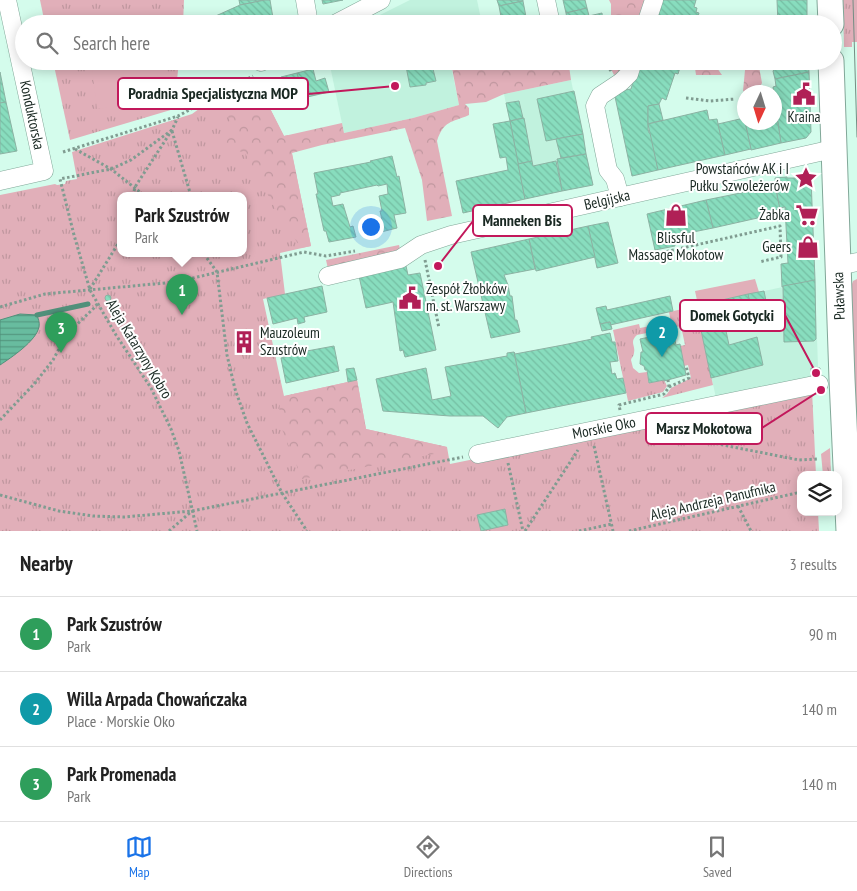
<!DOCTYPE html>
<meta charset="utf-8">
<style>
:root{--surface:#fff;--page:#f6f6f6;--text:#222;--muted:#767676;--line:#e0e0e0;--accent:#1a73e8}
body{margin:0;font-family:"PT Sans Narrow",sans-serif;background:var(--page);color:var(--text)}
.controls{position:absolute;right:15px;bottom:15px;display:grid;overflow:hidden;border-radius:10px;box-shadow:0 2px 12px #0003}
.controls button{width:45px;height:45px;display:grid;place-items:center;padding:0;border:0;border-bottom:1px solid var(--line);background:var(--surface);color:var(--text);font:25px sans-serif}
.compass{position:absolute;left:737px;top:85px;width:45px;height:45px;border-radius:50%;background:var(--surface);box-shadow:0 2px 12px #0003;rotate:184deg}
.you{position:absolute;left:370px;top:226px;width:18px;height:18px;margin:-12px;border:4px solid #fff;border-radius:50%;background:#1a73e8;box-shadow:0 0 0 8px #1a73e833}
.badge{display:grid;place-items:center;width:32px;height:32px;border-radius:50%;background:var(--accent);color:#fff;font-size:16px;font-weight:700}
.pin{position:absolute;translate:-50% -41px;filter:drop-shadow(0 1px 2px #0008)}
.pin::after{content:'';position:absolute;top:26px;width:18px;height:15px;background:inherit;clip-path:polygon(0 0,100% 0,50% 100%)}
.popup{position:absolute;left:117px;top:192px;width:130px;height:65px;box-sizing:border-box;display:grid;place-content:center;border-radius:10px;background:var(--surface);filter:drop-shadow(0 1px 4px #0005);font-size:16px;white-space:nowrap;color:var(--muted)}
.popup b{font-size:19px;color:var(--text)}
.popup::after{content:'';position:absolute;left:50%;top:100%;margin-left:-10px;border:10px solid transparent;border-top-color:var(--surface)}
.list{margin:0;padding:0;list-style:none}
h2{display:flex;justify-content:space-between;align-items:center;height:65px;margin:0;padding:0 20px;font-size:21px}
h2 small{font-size:16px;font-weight:400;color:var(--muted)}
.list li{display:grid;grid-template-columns:32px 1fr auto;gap:15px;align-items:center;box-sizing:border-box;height:75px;padding:0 20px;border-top:1px solid var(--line)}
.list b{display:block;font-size:19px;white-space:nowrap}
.list p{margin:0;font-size:16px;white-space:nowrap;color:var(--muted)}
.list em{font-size:16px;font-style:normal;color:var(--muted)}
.icon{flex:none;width:28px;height:28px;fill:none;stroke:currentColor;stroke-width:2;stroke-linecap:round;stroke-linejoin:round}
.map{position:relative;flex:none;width:857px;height:531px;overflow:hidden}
.search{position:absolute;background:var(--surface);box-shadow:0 2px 12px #0003;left:15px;right:15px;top:15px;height:55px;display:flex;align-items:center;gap:12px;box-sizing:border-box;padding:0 18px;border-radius:28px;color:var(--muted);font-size:19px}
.sheet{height:290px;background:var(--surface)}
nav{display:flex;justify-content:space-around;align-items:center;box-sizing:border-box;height:70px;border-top:1px solid var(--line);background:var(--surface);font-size:14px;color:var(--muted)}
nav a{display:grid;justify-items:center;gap:2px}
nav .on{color:var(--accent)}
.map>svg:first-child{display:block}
</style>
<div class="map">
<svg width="857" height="531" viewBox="0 0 857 531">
<defs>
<pattern id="grass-tufts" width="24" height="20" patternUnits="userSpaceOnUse" patternTransform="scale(1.25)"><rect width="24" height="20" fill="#e1afb9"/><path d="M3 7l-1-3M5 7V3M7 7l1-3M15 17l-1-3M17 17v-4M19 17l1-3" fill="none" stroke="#c0979f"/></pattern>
<pattern id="forest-crowns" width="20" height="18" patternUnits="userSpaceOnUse" patternTransform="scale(1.25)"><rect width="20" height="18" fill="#e1afb9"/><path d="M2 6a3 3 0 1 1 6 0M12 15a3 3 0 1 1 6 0" fill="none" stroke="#c0979f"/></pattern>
<pattern id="water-rules" width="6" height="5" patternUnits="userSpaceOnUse" patternTransform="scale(1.25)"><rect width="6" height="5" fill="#68bc9f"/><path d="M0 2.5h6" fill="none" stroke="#559981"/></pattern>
<pattern id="building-back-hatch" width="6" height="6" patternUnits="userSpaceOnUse" patternTransform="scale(1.25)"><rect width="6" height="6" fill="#88ddbe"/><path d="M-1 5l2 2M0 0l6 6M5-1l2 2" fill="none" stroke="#75bea3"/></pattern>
</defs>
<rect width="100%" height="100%" fill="#d4fcec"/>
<g fill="#c1f2de">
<polygon points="410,0 477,0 482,24 362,24"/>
<polygon points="329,61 450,61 459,105 413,118 344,133"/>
<polygon points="571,80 593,185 525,199 504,94"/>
<polygon points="815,280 818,367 820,368 821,377 716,398 696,306"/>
</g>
<g fill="url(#grass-tufts)" fill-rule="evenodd">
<polygon points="40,0 184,0 183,24 45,24"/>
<polygon points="843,0 857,0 857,42 852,42 852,47 844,47"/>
<polygon points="53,61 179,61 174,109 70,140"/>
<polygon points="607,61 626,61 621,73 614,75"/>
<path d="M255,79l29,57 4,-1 23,111 -31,7 5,41 -22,5 21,97 73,-16 9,49 81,18 3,17 362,-74 4,85h-15v37h17l1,19h-819v-336l55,-11 2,1 8,-1 1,-3 11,-2 -5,-27 120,-38 11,-8zM121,196h122v58h-122z"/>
<polygon points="857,279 857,464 851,287 853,281"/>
<path d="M696,306l17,79 -51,13 5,-4 4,-6 20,-10 -3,-13 -4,1 -4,-20 5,-1 -4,-19 -44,9c-8,7 -1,11 -3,18 0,3 -3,5 -3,7l2,8 6,5 8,-1 2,11 15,-3 3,6 -4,6 -35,9 -15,-71 26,-6 1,4 31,-6 -2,-10z"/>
<polygon points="830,448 831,475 823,475 821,454"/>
</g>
<g fill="url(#forest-crowns)">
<polygon points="609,0 647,0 639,24 611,24 611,4"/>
<path d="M509,61h56l4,5 2,14 -67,14 -18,8 -21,2 4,4v7c-18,8 -25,5 -32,26l15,75 -25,5 -5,-41 -17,-52 -83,17 -30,8 19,93 -10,2 -20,-29 -36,-66 -22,-7 10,-18 -9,-21 -1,-12 32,-16 29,57 58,-13 2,10 69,-15 46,-13 -7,-37 40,-6 1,3z"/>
<polygon points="694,61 717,61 717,68 722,75 696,75"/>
<polygon points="744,61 758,61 762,83 757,92 745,92 743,91 745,70"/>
<polygon points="399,245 401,254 328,269 326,260"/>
<polygon points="357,380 366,429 447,447 434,454 302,479 279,422 280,397"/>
</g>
<g fill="#e1afb9">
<polygon points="149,11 150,24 85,24 85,20"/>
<polygon points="91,61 156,61 161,100 97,109"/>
<polygon points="755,279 759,292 698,305 695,291"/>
</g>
<path fill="url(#water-rules)" stroke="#50907a" d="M20,314l17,1c1,4 3,7 2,12 -3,14 -27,30 -39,38v-45z"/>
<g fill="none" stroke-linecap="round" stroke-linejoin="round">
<polyline stroke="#50907a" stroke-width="5" points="37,315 88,304"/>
</g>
<g fill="url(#building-back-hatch)" stroke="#8cb2a3">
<polygon points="239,0 265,0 240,5"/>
<polygon points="265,0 270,0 274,24 198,24 240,5"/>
<polygon points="322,0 343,0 323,4"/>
<polygon points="497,0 523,0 523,1 499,6"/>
<polygon points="563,0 585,0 587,8 566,13"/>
<polygon points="662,0 696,0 694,7 697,8 696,12 699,13 697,20 691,18 690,24 653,24"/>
<polygon points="777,0 807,0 807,24 778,24"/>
<polygon points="523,1 526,17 502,22 499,6"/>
<polygon points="587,8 589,16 602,13 603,24 568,24 566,13"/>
<polygon points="405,61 431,61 436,81 426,83 426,85 410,87"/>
<polygon points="639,61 682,61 678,74 675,73 666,100 662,98 659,104 648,106 648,129 649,133 651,133 658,170 632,176 614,92 631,89"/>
<polygon points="777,61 808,61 809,72 775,79 773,71 777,66"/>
<polygon points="313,69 316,81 325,78 329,92 303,98 297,73"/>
<polygon points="0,72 6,102 0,103"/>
<polygon points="809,72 811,132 806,138 781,143 777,117 777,101 776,100 776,94 774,92 773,87 776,86 775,79"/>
<polygon points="297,73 303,99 289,102 290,106 278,109 271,85 283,83 281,77"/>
<polygon points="574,91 583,134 546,141 537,99"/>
<polygon points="519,101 523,118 510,121 506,103"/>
<polygon points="6,102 17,151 0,154 0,103"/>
<polygon points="659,104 663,120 648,124 648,106"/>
<polygon points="707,110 709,120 717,119 725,155 658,170 648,124"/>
<polygon points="777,117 781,143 751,150 745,122 774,122 774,118"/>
<polygon points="524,118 532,161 518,164 510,121"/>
<polygon points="744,118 751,149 725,155 718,124"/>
<polygon points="510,121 525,199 463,213 456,181 508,170 506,157 500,158 493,124"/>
<polygon points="583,134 586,154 561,158 556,139"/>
<polygon points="586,154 593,185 562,191 557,159"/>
<polygon points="392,156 397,177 399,176 406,213 394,215 397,228 381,232 378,221 382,220 380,211 382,211 379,196 388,194 387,184 378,186 377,185 340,193 340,195 331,197 333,206 343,204 350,227 353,226 356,237 329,242 326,231 324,231 316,194 318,194 314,173 371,162 370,161"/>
<polygon points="532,161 533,166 556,161 562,191 525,199 518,164"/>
<polygon points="787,177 787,178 811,178 815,280 782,287 781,264 788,263 785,207 779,208 775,178"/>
<polygon points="775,186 780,209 761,213 762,217 713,228 706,200"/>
<polygon points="706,200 713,228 673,236 675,246 655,250 647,214"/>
<polygon points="608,222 618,263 597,268 588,226"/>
<polygon points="588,226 595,257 536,271 529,239"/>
<polygon points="529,239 535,269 504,275 508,285 510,296 512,296 515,320 517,320 520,332 491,338 471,252"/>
<polygon points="406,266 408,275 420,273 436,350 405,357 403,350 400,351 393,302 366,308 359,276"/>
<polygon points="815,280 816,339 814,341 784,342 783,286"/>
<polygon points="322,286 327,312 304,317 305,322 298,324 297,318 273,324 267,298"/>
<polygon points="764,291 767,306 751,310 748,294"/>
<polygon points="748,294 751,310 735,314 734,316 723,317 729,345 757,337 763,365 711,378 696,306"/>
<circle cx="108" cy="298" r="3"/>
<polygon points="670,296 673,311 610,325 610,322 600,324 596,308 606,306 607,310"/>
<polygon points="610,322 612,329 602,331 600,324"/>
<polygon points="673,332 676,345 680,344 686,375 664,381 664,380 649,383 647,370 645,370 644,366 640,364 641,352 643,352 640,339"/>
<polygon points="610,333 612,342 615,342 618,361 610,362 612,374 615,373 617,379 623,378 626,393 526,413 514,352 515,354 563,345 592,339 591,337"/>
<polygon points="248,337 249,346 240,348 239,339"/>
<polygon points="334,346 339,371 286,383 281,358 297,354 296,353"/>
<polygon points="514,352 526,413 507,417 498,428 483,416 450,416 383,411 376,379 426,368 432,400 451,396 445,367 507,356 507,353"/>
<polygon points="354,368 357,380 348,382 346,369"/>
<polygon points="811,368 820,368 821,377 811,378"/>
<polygon points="505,509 508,525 481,531 477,515"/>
</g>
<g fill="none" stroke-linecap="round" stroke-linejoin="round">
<defs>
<g id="minor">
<polyline points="305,0 309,24"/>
<polyline points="546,0 551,24"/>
<polyline points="335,24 381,0"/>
<polyline points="646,24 654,0"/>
<polyline points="261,62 263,61"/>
<polyline points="0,181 44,171 7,0"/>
<polyline points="620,197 615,179 608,170 595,106 600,96 621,82 629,74 633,61"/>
<polyline points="838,266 857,262"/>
<polyline points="328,276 400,259 421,245 451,235 833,149"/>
<polyline points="478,454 819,384"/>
</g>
<g id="secondary">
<polyline points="830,0 831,24"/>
<polyline points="831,61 842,379 849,531"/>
</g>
</defs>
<use href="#minor" stroke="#81a798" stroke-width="19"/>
<use href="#secondary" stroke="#81a798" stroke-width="27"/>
<g stroke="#809c91" stroke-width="3" stroke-dasharray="2.5 2.5" stroke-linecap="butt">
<polyline points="604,61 611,71"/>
<polyline points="686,98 710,101 735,99"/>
<polyline points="172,130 131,160 111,169 60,179 74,235 90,290 116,335 151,388 171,429 179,451 197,531"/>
<polyline points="172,131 191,196"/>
<polyline points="75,149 111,169 145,196"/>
<polyline points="63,152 178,116 253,76"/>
<polyline points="133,196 135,187 172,130 178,117"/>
<polyline points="204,254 217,272 227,355 235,389 247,423 282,493 307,531"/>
<polyline points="647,256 780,226 781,257 759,262"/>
<polyline points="425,260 439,328"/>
<polyline points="90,289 121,239"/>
<polyline points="0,307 45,294 176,282 304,252 326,256 355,251"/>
<polyline points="669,387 689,378 686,366"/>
<polyline points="620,410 619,405 664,394 669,387 668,380"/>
<polyline points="0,420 35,383 53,360 67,334 94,308 98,303"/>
<polyline points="662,433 799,460 819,459"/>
<polyline points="594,446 613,531"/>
<polyline points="508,463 523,531"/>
<polyline points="0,495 59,511 93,516 124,517 192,511 463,457"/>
<polyline points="738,506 751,531"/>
<polyline points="169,531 192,511"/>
<polyline points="525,531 578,450"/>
<polyline points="579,531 612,524"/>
<polyline points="629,531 801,492"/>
</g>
<use href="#minor" stroke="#fff" stroke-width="18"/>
<use href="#secondary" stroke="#fff" stroke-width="25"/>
<polyline stroke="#738e83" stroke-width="1" points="853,0 857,137"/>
</g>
<defs>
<symbol id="civic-bare" viewBox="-9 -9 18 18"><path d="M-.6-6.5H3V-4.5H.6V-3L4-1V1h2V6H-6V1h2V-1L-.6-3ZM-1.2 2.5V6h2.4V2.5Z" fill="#b02056" stroke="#fff" stroke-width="2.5" paint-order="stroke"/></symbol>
<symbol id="sight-bare" viewBox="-9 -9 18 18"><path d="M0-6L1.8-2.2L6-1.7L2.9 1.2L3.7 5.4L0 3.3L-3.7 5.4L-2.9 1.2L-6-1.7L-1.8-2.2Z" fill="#b02056" stroke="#fff" stroke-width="2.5" paint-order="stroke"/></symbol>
<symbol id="shop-bare" viewBox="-9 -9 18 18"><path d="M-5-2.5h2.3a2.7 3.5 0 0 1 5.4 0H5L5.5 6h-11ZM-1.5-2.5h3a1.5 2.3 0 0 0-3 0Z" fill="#b02056" stroke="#fff" stroke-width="2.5" paint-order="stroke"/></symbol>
<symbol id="supermarket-bare" viewBox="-9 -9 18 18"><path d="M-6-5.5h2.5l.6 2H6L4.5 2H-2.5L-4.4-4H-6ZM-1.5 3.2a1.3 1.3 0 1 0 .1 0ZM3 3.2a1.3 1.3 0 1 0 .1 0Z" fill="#b02056" stroke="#fff" stroke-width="2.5" paint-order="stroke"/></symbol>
<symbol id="building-bare" viewBox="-9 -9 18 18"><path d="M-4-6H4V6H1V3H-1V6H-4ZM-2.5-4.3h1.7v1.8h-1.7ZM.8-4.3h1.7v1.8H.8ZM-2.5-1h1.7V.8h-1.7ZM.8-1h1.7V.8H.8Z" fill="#b02056" stroke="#fff" stroke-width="2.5" paint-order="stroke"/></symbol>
</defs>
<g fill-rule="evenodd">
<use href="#civic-bare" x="788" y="78" width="32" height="32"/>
<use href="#sight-bare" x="790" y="162" width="32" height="32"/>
<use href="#shop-bare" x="660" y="199" width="32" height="32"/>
<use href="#supermarket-bare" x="791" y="199" width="32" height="32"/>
<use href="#shop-bare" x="792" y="231" width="32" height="32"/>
<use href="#civic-bare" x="394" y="282" width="32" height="32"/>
<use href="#building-bare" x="228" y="326" width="32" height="32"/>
</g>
<g text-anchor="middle" stroke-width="4" stroke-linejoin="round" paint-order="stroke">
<g font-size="15" fill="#192822" stroke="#fff">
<text transform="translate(32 115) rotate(78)" y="5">Konduktorska</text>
<text transform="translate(607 200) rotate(-13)" y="5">Belgijska</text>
<text transform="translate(839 296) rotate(-92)" y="5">Puławska</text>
<text transform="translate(139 349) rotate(59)" y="5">Aleja Katarzyny Kobro</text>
<text transform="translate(604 428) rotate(-11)" y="5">Morskie Oko</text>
<text transform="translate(713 501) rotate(-13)" y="5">Aleja Andrzeja Panufnika</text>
</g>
<g font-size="15" fill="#192822" stroke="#fff" text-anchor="end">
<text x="804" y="122" text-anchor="middle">Kraina</text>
<text x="789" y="174">Powstańców AK i I<tspan x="789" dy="17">Pułku Szwoleżerów</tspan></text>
<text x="790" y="220">Żabka</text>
<text x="676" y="243" text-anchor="middle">Blissful<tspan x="676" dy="17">Massage Mokotow</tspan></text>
<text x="791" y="252">Geers</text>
<text x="426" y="294" text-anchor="start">Zespół Żłobków<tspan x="426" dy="17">m. st. Warszawy</tspan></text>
<text x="260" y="338" text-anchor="start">Mauzoleum<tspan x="260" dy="17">Szustrów</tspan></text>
</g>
</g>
<path fill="none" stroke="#c2185b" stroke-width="2" d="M395 86L308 94M438 266L473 221M816 373L785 315M821 390L762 428"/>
<g fill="#c2185b" stroke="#fff" stroke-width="2">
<circle cx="395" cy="86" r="5"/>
<circle cx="438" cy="266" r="5"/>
<circle cx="816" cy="373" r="5"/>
<circle cx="821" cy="390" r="5"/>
</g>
<g fill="#fff" stroke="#c2185b" stroke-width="2">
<rect x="118" y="78" width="190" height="31" rx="5"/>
<rect x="473" y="205" width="99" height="31" rx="5"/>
<rect x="680" y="300" width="105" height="31" rx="5"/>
<rect x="646" y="413" width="116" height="31" rx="5"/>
</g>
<g font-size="16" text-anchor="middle" font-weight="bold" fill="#192822">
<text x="213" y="99">Poradnia Specjalistyczna MOP</text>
<text x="522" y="226">Manneken Bis</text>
<text x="732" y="321">Domek Gotycki</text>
<text x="704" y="434">Marsz Mokotowa</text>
</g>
</svg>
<div class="controls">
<button><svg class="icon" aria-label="layers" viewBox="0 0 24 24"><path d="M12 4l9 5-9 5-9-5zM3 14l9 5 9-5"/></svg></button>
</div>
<svg class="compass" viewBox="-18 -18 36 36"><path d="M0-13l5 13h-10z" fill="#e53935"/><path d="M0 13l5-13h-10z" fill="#767676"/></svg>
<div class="you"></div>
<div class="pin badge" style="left:182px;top:315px;background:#2e9e5b">1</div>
<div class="popup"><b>Park Szustrów</b>Park</div>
<div class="pin badge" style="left:662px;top:357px;background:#0f9aa8">2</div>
<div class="pin badge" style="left:61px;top:353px;background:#2e9e5b">3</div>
<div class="search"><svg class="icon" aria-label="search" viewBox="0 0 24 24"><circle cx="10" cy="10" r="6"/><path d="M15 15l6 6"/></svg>Search here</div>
</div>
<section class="sheet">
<h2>Nearby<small>3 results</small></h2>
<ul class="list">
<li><span class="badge" style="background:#2e9e5b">1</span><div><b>Park Szustrów</b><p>Park</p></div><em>90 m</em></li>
<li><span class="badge" style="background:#0f9aa8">2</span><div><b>Willa Arpada Chowańczaka</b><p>Place · Morskie Oko</p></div><em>140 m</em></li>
<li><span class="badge" style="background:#2e9e5b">3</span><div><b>Park Promenada</b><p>Park</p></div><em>140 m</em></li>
</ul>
</section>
<nav>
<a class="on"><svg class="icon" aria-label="map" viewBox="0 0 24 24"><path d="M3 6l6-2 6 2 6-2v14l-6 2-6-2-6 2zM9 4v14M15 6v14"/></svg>Map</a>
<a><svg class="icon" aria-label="directions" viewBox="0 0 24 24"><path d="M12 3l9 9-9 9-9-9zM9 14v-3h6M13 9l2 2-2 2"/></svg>Directions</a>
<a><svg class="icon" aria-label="saved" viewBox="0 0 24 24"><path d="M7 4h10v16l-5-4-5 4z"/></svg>Saved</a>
</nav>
